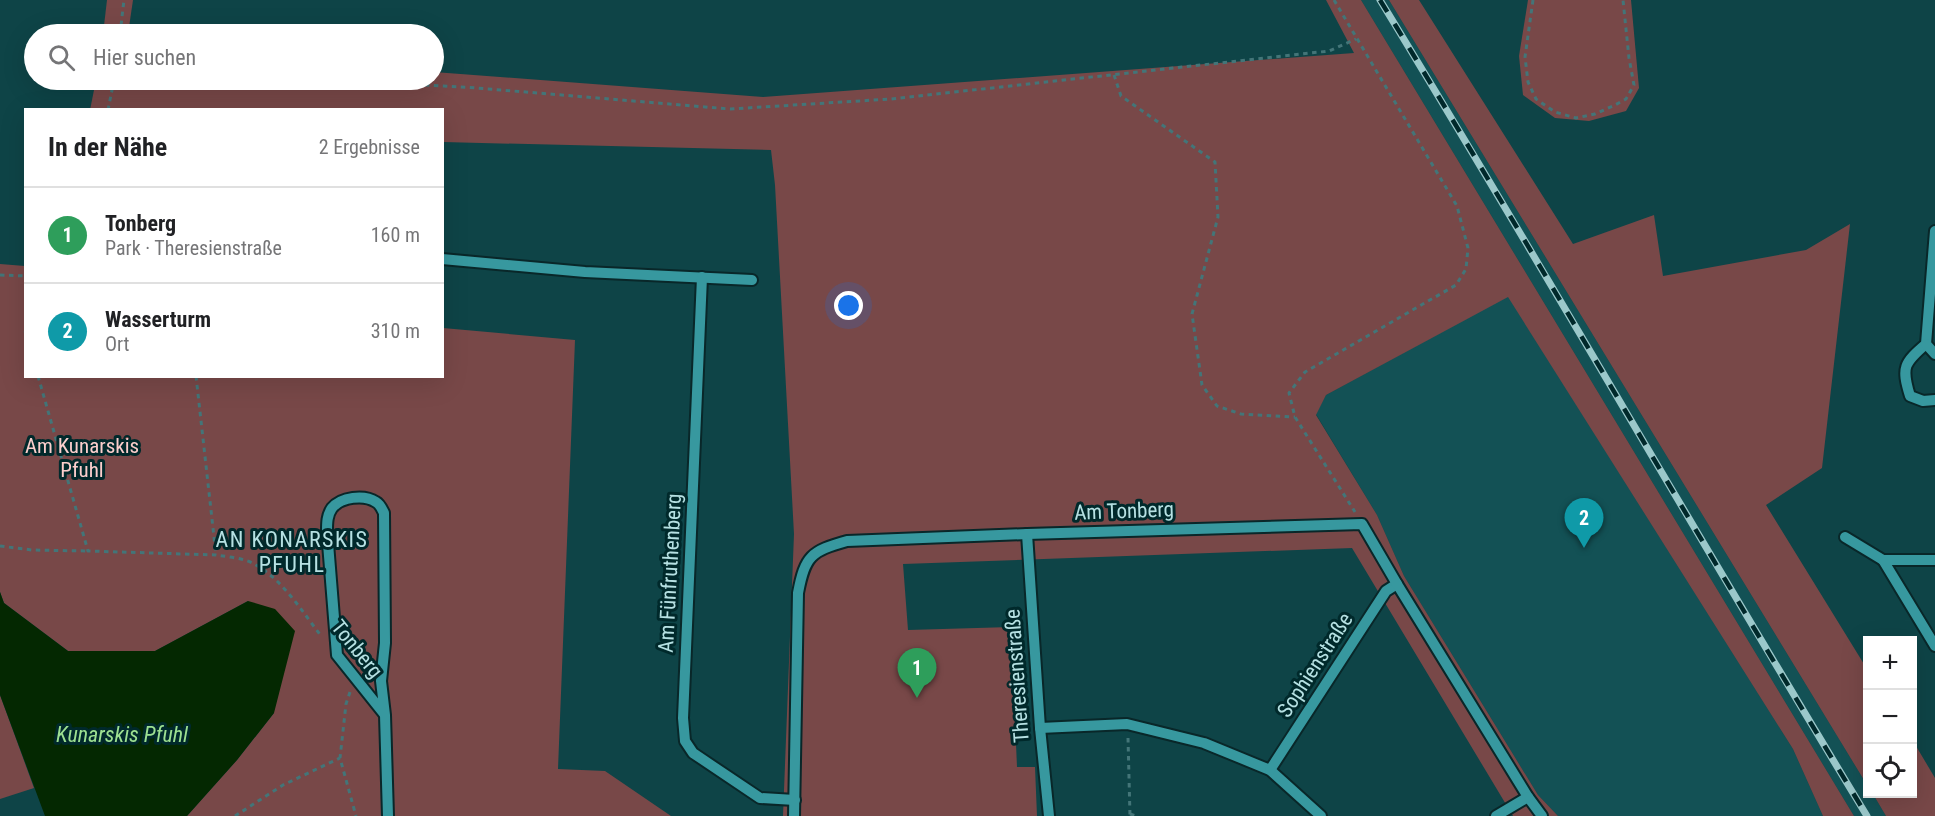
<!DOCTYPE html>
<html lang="de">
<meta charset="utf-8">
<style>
:root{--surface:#fff;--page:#f2f2f2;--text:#202124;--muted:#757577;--line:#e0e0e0;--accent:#805859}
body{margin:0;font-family:"Roboto Condensed",sans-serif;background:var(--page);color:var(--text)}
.controls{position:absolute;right:18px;bottom:18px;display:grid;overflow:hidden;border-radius:0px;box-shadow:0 6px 24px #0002}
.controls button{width:54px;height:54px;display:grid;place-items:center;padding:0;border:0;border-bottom:2px solid var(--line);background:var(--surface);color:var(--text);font:30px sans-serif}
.you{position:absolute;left:849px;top:306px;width:21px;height:21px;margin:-15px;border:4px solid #fff;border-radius:50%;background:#1a73e8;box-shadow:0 0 0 9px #1a73e833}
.badge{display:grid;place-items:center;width:39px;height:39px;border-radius:50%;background:var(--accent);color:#fff;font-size:20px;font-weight:700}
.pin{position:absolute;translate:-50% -50px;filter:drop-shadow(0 2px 3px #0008)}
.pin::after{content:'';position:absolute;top:32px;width:21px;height:18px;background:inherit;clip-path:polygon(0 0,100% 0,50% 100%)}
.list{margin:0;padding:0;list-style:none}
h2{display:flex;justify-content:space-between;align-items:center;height:78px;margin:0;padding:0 24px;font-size:26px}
h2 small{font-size:20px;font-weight:400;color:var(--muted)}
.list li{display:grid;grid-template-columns:39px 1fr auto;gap:18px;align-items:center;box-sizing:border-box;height:96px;padding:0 24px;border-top:2px solid var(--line)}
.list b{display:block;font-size:22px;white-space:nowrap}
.list p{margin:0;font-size:20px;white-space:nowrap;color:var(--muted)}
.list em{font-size:20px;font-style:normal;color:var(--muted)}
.icon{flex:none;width:33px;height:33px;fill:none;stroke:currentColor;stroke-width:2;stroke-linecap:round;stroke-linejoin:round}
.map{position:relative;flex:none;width:1935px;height:816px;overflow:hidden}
.search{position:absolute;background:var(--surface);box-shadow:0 6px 24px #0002;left:24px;top:24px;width:420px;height:66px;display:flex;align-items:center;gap:15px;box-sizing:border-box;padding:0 21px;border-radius:33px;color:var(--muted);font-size:22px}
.panel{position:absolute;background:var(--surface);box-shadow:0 6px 24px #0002;left:24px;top:108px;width:420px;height:270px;border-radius:0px}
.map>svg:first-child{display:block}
</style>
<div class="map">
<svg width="1935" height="816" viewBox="0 0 1935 816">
<rect width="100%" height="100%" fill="#0e4447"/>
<g fill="#135155">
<polygon points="1361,0 1389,0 1867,785 1868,794 1873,794 1886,816 1854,816"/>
<polygon points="1508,296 1793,749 1823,816 1558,816 1538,795 1404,576 1377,515 1316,414 1326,395"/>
</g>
<g fill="#784848">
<polygon points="107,0 133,0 128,34 103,34"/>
<polygon points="1326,0 1361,0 1854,816 1823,816 1793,749 1508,297 1326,395 1316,415 1377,515 1404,576 1538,795 1558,816 1513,816 1352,548 903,564 908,630 1011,627 1017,767 1035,767 1037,816 783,816 794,534 775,185 771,150 443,142 442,110 90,110 96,80 434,80 434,72 763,97 1354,53"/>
<polygon points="1389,0 1419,0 1573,244 1654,215 1663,276 1806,250 1850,224 1822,468 1766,505 1867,669 1867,785"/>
<polygon points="1528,0 1631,0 1639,88 1626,111 1589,121 1555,118 1523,95 1519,56"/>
<polygon points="0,264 25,266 26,376 442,376 443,328 575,340 558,769 605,771 671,816 187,816 237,760 274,713 248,601 155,651 68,651 4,603 0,592"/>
<polygon points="0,695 34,788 0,799"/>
<polygon points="1913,741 1935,778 1935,816 1886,816 1873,794 1912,794"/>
</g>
<polygon fill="#042801" points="0,592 4,603 68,651 155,651 248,601 275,609 295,631 274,713 237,760 187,816 45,816 0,695"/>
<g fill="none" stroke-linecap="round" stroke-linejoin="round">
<defs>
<g id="minor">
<path d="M1935,231l-9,113c-22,19 -25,23 -16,52l13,5 12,-1"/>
<polyline points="442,259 585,272 752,280"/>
<polyline points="702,277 683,718 685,741 693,753 760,798 795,800"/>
<polyline points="1926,344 1935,354"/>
<polyline points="1027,534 1040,728 1049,816"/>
<polyline points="1845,537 1883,560"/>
<polyline points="1935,560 1883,560 1935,646"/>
<path d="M385,715l-4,-34 4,-38 -1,-130c-2,-4 -4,-9 -8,-11 -12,-8 -35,-5 -44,6 -5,7 -5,15 -5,23l10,124 48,60 3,101"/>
<polyline points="1040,728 1127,724 1204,743 1270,770 1321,816"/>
<polyline points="1270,770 1386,591 1397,584"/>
<path d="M794,816l4,-223c7,-37 13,-42 49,-52l180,-7 335,-10 35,60 131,213 14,19"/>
<polyline points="1496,816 1528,797"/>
</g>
</defs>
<use href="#minor" stroke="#092729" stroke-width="14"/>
<g stroke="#437578" stroke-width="3" stroke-dasharray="4.5 4.5" stroke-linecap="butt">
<polyline points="1334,0 1457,206 1468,248 1466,269 1456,285 1305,372 1289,393 1295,417 1355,512"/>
<polyline points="1533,0 1525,57 1528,82 1536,99 1555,112 1576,118 1595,114 1615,105 1626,99 1634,85 1629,58 1623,0"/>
<polyline points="120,34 124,0"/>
<polyline points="1114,75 1121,96 1215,162 1218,217 1192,314 1202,385 1217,406 1241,414 1295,417"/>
<polyline points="335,80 477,88 730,109 891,99 1329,51 1356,39"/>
<polyline points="108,110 114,80"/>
<polyline points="0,275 26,276"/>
<polyline points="25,331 26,334"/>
<path d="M38,376l50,175 128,4c13,2 29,3 40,10 28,16 47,48 66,72"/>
<polyline points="196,376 216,555"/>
<polyline points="0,546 32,550 88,551"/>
<polyline points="350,692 346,704 340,758 356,816"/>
<polyline points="1128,738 1130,816"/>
<polyline points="1130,814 1136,816"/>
<polyline points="235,816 283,785 340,758"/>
</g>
<use href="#minor" stroke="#37989f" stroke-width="10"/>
<defs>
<path id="rail" d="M1380,0c165,270 322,545 487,816"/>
</defs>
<use href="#rail" stroke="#9bc8ca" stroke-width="7"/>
<use href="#rail" stroke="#00292b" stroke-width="4.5" stroke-dasharray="14" stroke-linecap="butt"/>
</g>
<g text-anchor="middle" stroke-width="6" stroke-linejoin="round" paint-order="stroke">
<g font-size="21" fill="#fbcecc" stroke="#00292b">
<text x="82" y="453">Am Kunarskis<tspan x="82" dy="24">Pfuhl</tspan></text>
</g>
<g font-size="21" fill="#b6e1e3" stroke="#00292b">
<text transform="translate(1124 511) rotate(-2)" y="7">Am Tonberg</text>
<text transform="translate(670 573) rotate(-87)" y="7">Am Fünfruthenberg</text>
<text transform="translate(357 649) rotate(51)" y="7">Tonberg</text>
<text transform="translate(1315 665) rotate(-57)" y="7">Sophienstraße</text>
<text transform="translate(1017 676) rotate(-94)" y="7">Theresienstraße</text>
</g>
<g font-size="22" letter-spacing="1.5" fill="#b6e1e3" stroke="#00292b">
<text x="292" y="547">AN KONARSKIS<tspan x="292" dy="25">PFUHL</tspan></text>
</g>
<g font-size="22" font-style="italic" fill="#9ce091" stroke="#00292b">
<text x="122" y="742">Kunarskis Pfuhl</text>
</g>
</g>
</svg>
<div class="controls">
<button>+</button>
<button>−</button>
<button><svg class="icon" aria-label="locate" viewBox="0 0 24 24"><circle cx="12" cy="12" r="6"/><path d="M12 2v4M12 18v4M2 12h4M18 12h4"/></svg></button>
</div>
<div class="you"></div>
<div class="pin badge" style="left:917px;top:698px;background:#2e9e5b">1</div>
<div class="pin badge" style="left:1584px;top:548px;background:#0f9aa8">2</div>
<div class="search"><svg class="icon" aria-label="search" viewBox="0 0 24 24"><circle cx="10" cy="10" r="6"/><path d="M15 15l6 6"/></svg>Hier suchen</div>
<section class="panel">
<h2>In der Nähe<small>2 Ergebnisse</small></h2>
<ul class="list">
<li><span class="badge" style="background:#2e9e5b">1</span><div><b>Tonberg</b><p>Park · Theresienstraße</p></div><em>160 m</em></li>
<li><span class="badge" style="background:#0f9aa8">2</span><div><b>Wasserturm</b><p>Ort</p></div><em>310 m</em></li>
</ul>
</section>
</div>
